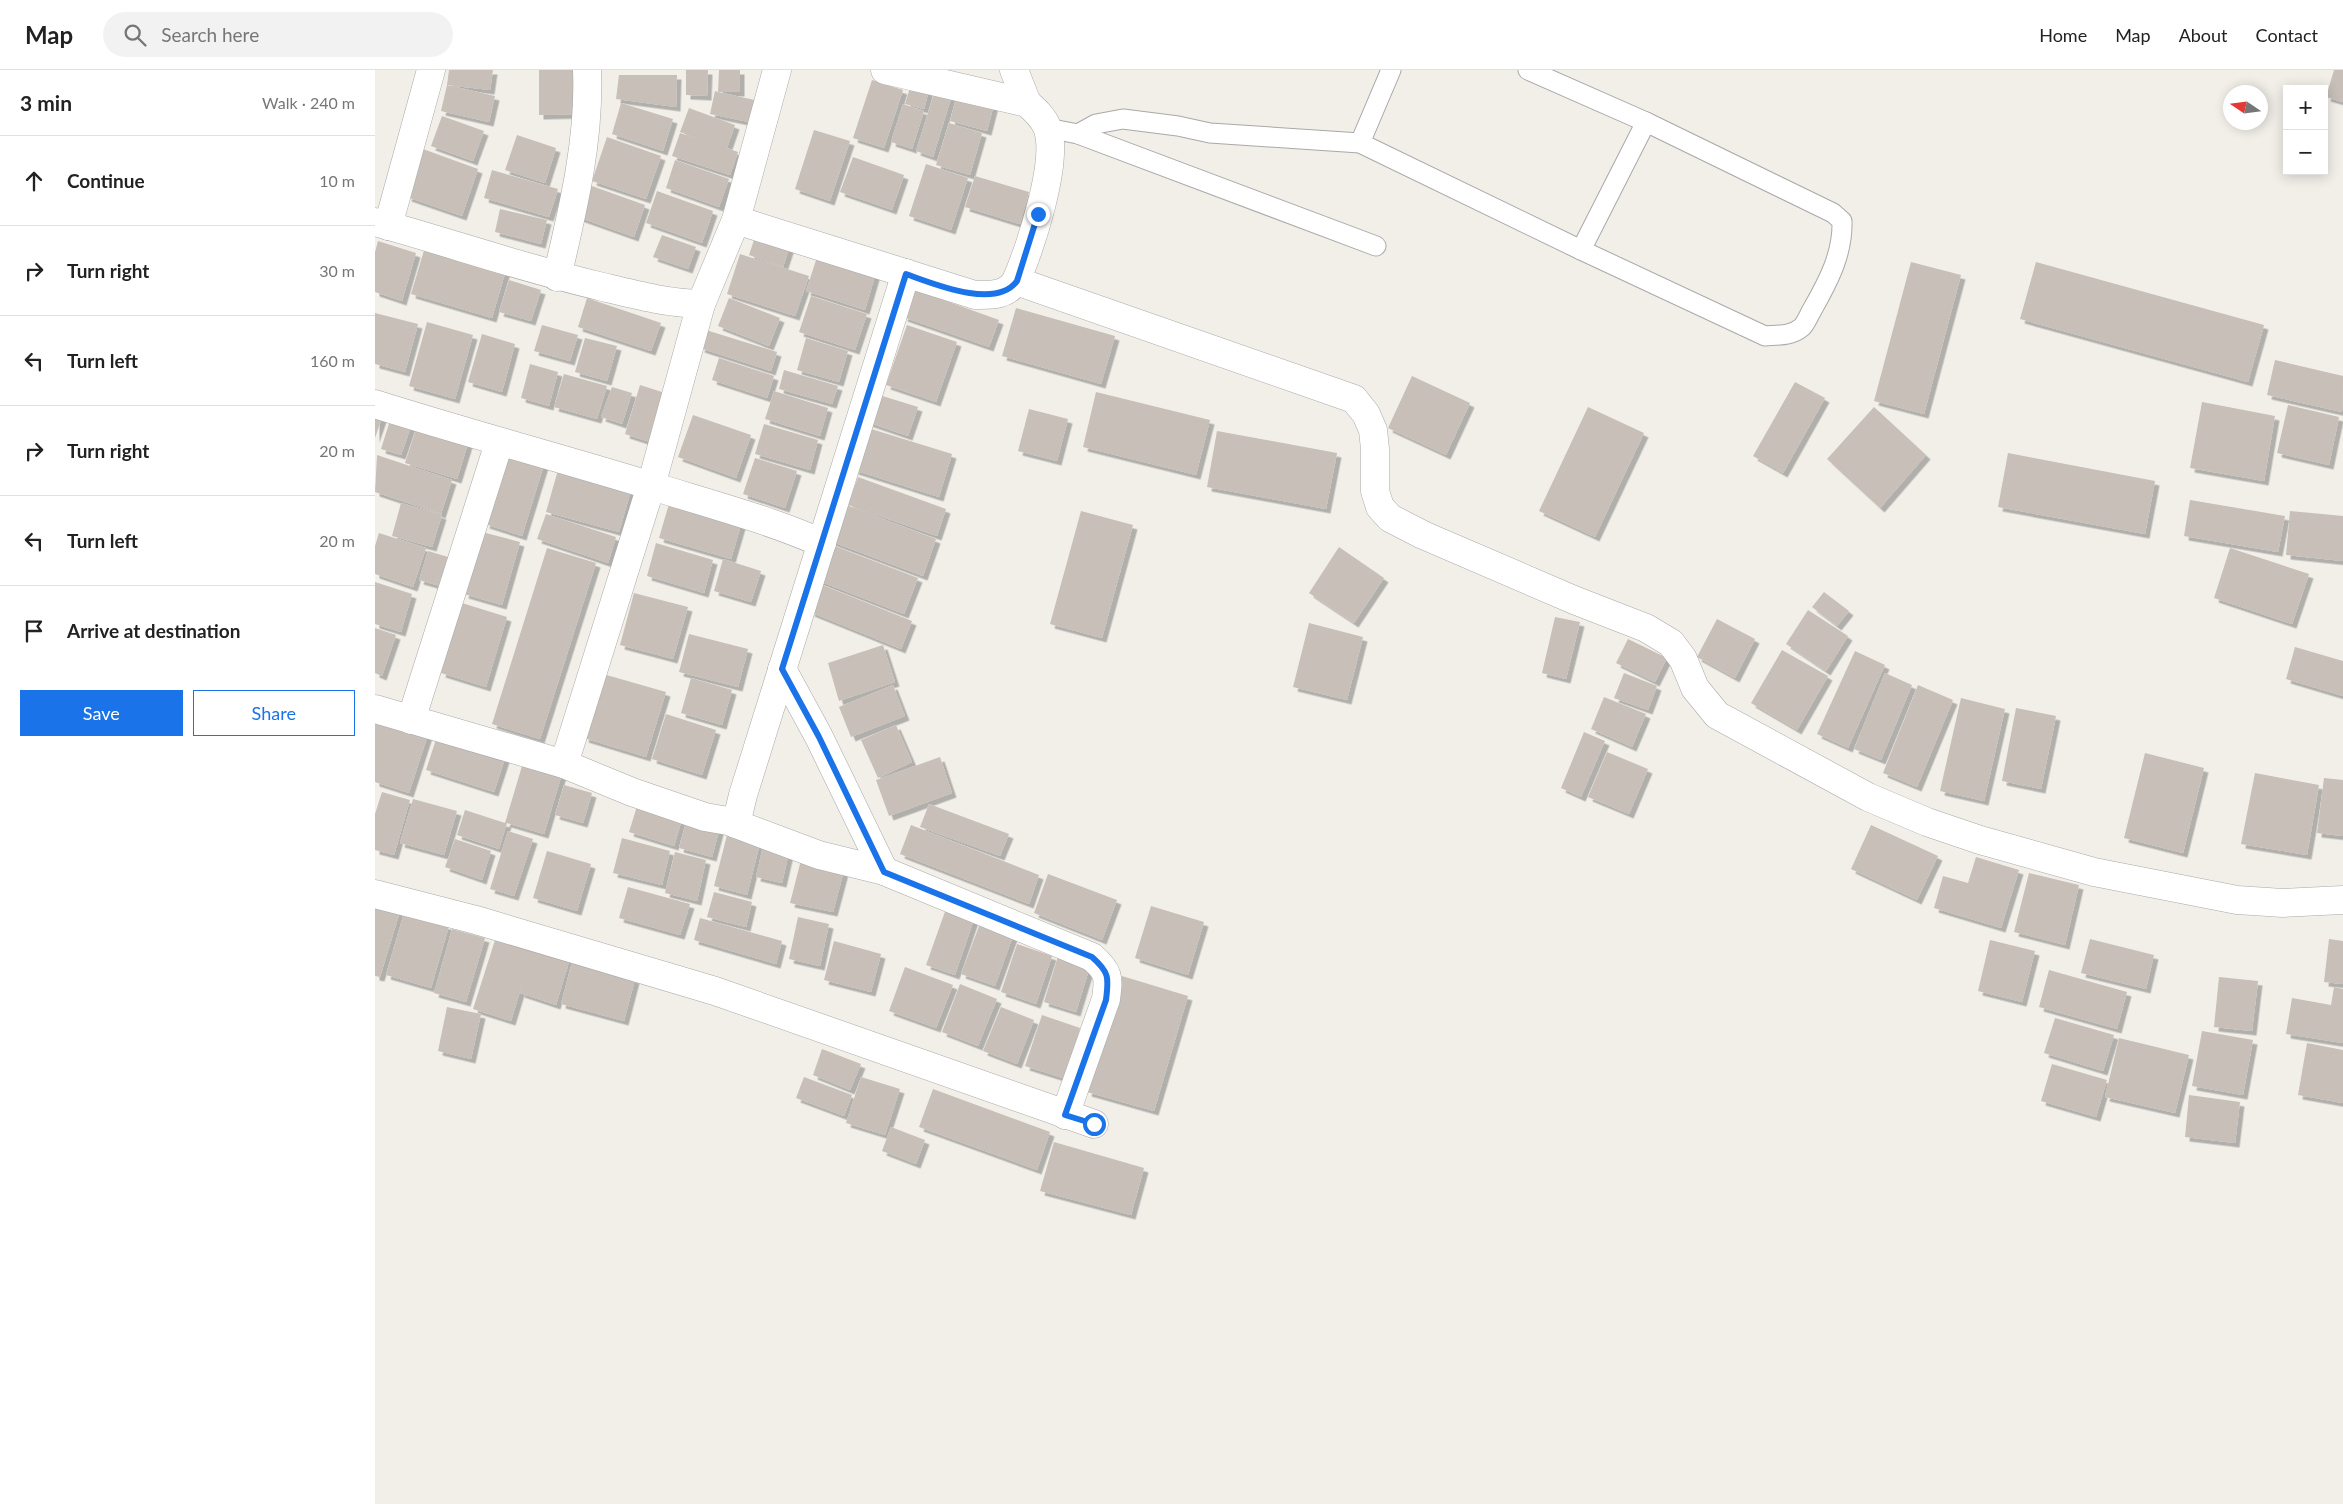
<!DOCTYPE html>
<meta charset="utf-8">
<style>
:root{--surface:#fff;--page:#f2f2f2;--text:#222;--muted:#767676;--line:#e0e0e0;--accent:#1a73e8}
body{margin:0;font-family:Lato,sans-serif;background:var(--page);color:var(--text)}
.controls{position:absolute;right:15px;top:15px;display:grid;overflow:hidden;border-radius:0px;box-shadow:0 2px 12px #0003}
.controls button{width:45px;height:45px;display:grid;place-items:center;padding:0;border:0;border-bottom:1px solid var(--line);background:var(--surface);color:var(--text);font:25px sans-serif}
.compass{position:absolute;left:1848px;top:15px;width:45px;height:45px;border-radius:50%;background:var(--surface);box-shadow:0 2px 12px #0003;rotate:283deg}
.stop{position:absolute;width:15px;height:15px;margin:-11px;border:4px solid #1a73e8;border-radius:50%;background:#fff}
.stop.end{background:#1a73e8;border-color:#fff;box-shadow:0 1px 5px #0008}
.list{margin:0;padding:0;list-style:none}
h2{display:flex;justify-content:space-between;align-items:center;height:65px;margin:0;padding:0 20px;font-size:21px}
h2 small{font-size:16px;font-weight:400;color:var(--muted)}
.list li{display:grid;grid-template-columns:32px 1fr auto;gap:15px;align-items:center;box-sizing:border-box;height:90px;padding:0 20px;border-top:1px solid var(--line)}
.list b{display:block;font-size:19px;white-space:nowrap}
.list em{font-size:16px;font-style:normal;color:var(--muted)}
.actions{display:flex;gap:10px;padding:15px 20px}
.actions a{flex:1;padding:11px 0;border:1px solid var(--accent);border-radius:0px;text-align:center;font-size:18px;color:var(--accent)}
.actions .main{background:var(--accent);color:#fff}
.icon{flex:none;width:28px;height:28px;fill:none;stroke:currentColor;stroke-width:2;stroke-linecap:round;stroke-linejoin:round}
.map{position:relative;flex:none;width:1968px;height:1434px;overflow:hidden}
header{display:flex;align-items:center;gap:30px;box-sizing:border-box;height:70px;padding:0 25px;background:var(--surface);border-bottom:1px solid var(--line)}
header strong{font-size:24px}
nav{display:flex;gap:28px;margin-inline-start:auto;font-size:18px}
.search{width:350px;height:45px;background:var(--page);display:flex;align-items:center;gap:12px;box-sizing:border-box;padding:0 18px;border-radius:28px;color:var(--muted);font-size:19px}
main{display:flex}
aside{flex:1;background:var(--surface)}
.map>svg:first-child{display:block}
</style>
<header>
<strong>Map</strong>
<div class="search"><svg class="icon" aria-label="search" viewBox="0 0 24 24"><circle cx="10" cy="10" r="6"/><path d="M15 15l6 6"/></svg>Search here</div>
<nav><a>Home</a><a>Map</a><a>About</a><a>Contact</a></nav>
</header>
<main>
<aside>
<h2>3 min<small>Walk · 240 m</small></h2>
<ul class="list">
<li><svg class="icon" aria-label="ahead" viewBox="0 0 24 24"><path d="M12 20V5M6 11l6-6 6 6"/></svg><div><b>Continue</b></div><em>10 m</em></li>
<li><svg class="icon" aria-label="right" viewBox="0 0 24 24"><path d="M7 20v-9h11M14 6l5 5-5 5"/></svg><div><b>Turn right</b></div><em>30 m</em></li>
<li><svg class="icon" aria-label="left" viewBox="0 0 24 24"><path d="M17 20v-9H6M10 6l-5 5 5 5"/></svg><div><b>Turn left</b></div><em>160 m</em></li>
<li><svg class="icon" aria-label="right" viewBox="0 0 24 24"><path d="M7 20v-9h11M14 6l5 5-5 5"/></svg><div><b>Turn right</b></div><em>20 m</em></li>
<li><svg class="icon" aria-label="left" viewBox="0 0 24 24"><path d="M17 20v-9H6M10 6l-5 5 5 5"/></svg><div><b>Turn left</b></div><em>20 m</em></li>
<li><svg class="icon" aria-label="arrive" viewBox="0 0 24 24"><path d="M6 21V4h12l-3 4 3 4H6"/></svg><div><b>Arrive at destination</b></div></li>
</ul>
<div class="actions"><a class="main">Save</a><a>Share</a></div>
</aside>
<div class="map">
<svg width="1968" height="1434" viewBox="0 0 1968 1434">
<defs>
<filter id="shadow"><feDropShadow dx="4.5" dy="4.5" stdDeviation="0" flood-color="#0004"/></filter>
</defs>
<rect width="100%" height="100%" fill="#f2efe9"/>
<g fill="#c7bfb8" filter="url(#shadow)">
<polygon points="74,0 118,0 115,20 72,15"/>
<polygon points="164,0 201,0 202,44 164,45"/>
<polygon points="311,0 333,0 332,26 311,25"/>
<polygon points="344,0 365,0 365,22 343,22 389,32 384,54 335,44 340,21 343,22"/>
<polygon points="1959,0 1968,0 1968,32 1951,27"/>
<polygon points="244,5 302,5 301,37 241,29"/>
<polygon points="538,8 556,12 549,39 530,34"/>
<polygon points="497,10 528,20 509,78 478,68"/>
<polygon points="72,15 120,26 114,52 66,41"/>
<polygon points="561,17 578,22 558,87 541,81"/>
<polygon points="583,21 620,30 612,61 575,51"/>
<polygon points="246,33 298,49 288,81 237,64"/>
<polygon points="528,34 549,41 537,79 516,72"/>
<polygon points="314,38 360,55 352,78 363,82 355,105 297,86 305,63 332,72 305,62"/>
<polygon points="67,46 109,61 98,91 56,76"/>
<polygon points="574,53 607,63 595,105 561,95"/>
<polygon points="439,60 475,71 455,131 420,119"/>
<polygon points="142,65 181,78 170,113 130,100"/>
<polygon points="232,67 286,86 271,129 217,111"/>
<polygon points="48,79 103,99 87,146 32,127"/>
<polygon points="478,87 529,105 517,140 465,122"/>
<polygon points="300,90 354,109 344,137 291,118"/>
<polygon points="551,94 593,108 576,160 534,146"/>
<polygon points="117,100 183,119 174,147 109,128"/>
<polygon points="600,106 654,122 645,154 590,137"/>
<polygon points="214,115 270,135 259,167 203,147"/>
<polygon points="282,121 338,141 327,173 271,153"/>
<polygon points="125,139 172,150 166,174 120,162"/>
<polygon points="382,161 416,173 408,197 374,185"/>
<polygon points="287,165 321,177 313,199 278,187"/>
<polygon points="3,171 41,183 27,231 0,222 0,182"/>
<polygon points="50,177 131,200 117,248 36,224"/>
<polygon points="444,181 502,199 490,240 431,221"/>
<polygon points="365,184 434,206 420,246 352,224"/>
<polygon points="1536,192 1586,205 1549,344 1499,331"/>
<polygon points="1661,192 1889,255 1873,312 1645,249"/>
<polygon points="134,210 166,220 156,251 124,242"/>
<polygon points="538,219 624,250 614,277 528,247"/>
<polygon points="436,226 492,244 480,280 424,262"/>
<polygon points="212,228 286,253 276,281 203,257"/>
<polygon points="354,228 405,248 394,276 343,256"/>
<polygon points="641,238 740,266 726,314 627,286"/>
<polygon points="0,243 43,254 30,302 0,294"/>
<polygon points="52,252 98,265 80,329 34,316"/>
<polygon points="167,255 203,265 195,291 159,281"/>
<polygon points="532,255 582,272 561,332 511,315"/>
<polygon points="331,260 402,282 396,301 325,278"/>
<polygon points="107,264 140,274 127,322 93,312"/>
<polygon points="210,268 242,276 232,311 200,302"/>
<polygon points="431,268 473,281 464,312 422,300"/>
<polygon points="344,288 399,306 392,328 337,310"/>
<polygon points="1900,290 1968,306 1967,342 1892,325"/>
<polygon points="155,294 183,302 174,336 146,328"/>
<polygon points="409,300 463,316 457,334 404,319"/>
<polygon points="189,304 232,316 222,349 179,337"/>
<polygon points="1037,306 1095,333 1071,385 1013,358"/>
<polygon points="1420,312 1450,328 1408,403 1378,386"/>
<polygon points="265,315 290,323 275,372 250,364"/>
<polygon points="237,317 257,323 247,354 226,347"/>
<polygon points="399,321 453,338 445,366 390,349"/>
<polygon points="721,322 835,350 821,405 708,377"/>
<polygon points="501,324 543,337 533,366 492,352"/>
<polygon points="1827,332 1900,346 1889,411 1815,398"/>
<polygon points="1913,335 1964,347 1954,395 1902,383"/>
<polygon points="1213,337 1269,363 1220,467 1164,441"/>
<polygon points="1499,337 1551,385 1505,438 1452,389"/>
<polygon points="0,339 9,342 0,368"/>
<polygon points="654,339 693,349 682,391 643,381"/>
<polygon points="17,344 38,351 26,385 6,379"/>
<polygon points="318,345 376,365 361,408 303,387"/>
<polygon points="44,350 95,367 82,409 30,393"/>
<polygon points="389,354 443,370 435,400 380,384"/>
<polygon points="493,358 577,384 564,427 479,400"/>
<polygon points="842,361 962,383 951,439 832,417"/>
<polygon points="133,379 170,391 147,466 110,454"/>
<polygon points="1633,383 1780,411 1770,464 1623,437"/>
<polygon points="2,385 77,410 66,444 0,422"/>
<polygon points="380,388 422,401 410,438 368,424"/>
<polygon points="183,400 256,420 244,462 171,442"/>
<polygon points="483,407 571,439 562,466 473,435"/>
<polygon points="296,427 368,448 356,489 284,468"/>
<polygon points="1815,430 1910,446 1903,482 1809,466"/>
<polygon points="26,433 67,445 57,477 17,466"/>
<polygon points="466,433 561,469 548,506 452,470"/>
<polygon points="706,441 758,455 727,568 675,554"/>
<polygon points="1915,441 1968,446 1968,491 1911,485"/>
<polygon points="171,444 241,467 233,493 162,469"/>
<polygon points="107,462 145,472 127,535 89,524"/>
<polygon points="4,463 51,478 38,517 0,504 0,476"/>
<polygon points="281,473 338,490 329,523 272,506"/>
<polygon points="452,473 543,508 529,544 439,509"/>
<polygon points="964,477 1009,508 979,553 934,523"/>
<polygon points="172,478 221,493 165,669 117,654"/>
<polygon points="1855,478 1934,504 1917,554 1839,528"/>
<polygon points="53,481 80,489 72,518 44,510"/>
<polygon points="348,489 386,501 376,532 339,521"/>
<polygon points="0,512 37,524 26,562 0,554"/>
<polygon points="445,514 537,551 526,579 435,542"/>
<polygon points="1449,522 1474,541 1462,556 1437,537"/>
<polygon points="259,523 313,537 298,589 245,575"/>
<polygon points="87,533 132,547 111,617 66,603"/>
<polygon points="1433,540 1473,566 1451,601 1411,574"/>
<polygon points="1180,547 1205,552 1191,609 1167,603"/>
<polygon points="1342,549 1380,569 1360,608 1322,587"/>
<polygon points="934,553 988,567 972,630 918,617"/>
<polygon points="0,558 21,565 7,606 0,603"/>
<polygon points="314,564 373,579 363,617 304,602"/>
<polygon points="1253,569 1292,588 1280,612 1241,593"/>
<polygon points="508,575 520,612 464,631 453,593"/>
<polygon points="1920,577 1968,591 1968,626 1911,609"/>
<polygon points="1407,580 1453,606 1422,660 1376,633"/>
<polygon points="1480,581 1510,595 1473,678 1442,664"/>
<polygon points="1249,603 1282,616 1273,640 1239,628"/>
<polygon points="1510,603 1537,615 1506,690 1479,679"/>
<polygon points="228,604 291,622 271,687 209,668"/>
<polygon points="316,608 357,620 347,655 306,643"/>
<polygon points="518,615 530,646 476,667 464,637"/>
<polygon points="1543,615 1578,630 1542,717 1508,703"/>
<polygon points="1229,627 1271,644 1257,677 1216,659"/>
<polygon points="1586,628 1630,639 1609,731 1565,721"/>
<polygon points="1641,638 1681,646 1666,719 1627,711"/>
<polygon points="0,644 54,661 34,723 0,712"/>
<polygon points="291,644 341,660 327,705 277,689"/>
<polygon points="521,655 537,692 503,708 486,670"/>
<polygon points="64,660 132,682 119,722 51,700"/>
<polygon points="1209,662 1230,671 1206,727 1186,718"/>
<polygon points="1232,682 1273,699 1254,744 1213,727"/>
<polygon points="1770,683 1829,698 1808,783 1749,768"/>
<polygon points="150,686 189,697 169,764 132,753 124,779 82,765 90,740 130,753"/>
<polygon points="565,687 577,723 514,746 501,710"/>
<polygon points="1880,703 1944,715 1932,785 1866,774"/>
<polygon points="1949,708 1968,710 1968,766 1942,763"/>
<polygon points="189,715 217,723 208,753 180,745"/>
<polygon points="7,722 35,730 19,785 0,780 0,744"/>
<polygon points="38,729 82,741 69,785 25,773"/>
<polygon points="263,733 308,746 299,776 254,762"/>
<polygon points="554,734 634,764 625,786 545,757"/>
<polygon points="312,748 345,757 337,787 304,778"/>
<polygon points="536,755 664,805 654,834 525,784"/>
<polygon points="1496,755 1563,786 1542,830 1476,799"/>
<polygon points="133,761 158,769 139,826 115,819"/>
<polygon points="352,765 385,773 372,825 339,816"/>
<polygon points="247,768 295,781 287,815 238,803"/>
<polygon points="80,769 116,781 107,810 70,797"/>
<polygon points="389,772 415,778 407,813 381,807"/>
<polygon points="172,781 216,794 202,841 158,828"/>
<polygon points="300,782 331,790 322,831 290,823"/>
<polygon points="427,786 470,797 458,842 415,833"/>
<polygon points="1601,787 1644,800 1626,858 1559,838 1568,806 1593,813"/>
<polygon points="1654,803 1704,815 1690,875 1639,862"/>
<polygon points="673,804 742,830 727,870 659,843"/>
<polygon points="253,817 315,834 305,865 244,848"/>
<polygon points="339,822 377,832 371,857 332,847"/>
<polygon points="0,830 26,838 5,907 0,906"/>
<polygon points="572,836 600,846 580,905 551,895"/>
<polygon points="776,836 829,852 813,905 760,888"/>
<polygon points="29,843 74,856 56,918 11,905"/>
<polygon points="423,847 454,854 445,896 414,889"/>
<polygon points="325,848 407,871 401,894 319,870"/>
<polygon points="606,851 639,863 620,916 586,904"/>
<polygon points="77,859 110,868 91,932 59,923"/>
<polygon points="121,867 197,882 181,935 145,923 156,885 136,951 98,939"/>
<polygon points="1715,869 1779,885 1771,919 1706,903"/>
<polygon points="1954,869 1968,871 1968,914 1949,912"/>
<polygon points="1615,870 1660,881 1647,932 1603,921"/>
<polygon points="459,871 506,884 496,922 449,910"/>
<polygon points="642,874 677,886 661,934 626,922"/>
<polygon points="684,883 716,893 701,942 669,932"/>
<polygon points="197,892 260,909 249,951 186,934"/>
<polygon points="530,897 578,915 561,958 514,941"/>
<polygon points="1674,900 1752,922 1742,959 1664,937"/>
<polygon points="747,906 813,926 779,1041 712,1022"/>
<polygon points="1844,907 1883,911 1877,961 1839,957"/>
<polygon points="585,914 622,929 603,976 567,962"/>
<polygon points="1959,917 1968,919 1968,973 1911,964 1917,928 1956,935"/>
<polygon points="72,937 106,944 96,989 63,981"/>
<polygon points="626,937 659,950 642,994 608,981"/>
<polygon points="667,945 705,958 688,1008 650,996"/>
<polygon points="1680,948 1739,965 1728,1001 1669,983"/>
<polygon points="1827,961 1878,970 1868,1025 1817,1016"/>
<polygon points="1744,968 1814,985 1800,1043 1730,1027"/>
<polygon points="1932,973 1968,980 1968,1033 1923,1025"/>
<polygon points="447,979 486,994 475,1020 438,1005"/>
<polygon points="1677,994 1732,1010 1721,1047 1666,1031"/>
<polygon points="429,1007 477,1025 469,1046 421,1028"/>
<polygon points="486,1007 525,1019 510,1065 471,1053"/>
<polygon points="558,1019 675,1062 662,1100 544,1057"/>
<polygon points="1814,1025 1865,1032 1860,1073 1810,1067"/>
<polygon points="516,1057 550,1070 541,1094 507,1081"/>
<polygon points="679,1072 769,1098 756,1145 665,1121"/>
</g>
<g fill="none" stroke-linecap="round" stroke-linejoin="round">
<defs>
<g id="lane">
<polyline points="672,58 703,64 1001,176"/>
<path d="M703,64l18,-10 27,-5 55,7 32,7 150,10 221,107 184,86c13,-1 27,0 37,-9 4,-4 7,-12 10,-17 16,-28 31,-56 30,-89l-9,-8 -187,-91 -118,-52"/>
<polyline points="985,73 1016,0"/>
<polyline points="1206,180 1271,52"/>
</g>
<g id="street">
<path d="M510,0l142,33c8,7 16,14 20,24 13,33 -17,121 -31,154l338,118 12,15 7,16 2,19v42l5,16 10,11 33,17 151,65 72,28 25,15 12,16 12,29 22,27 151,82 59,25 53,18 114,32 143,28 46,3 60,-3"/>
<polyline points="639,0 652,33"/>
<path d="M361,150l239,75c17,0 31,1 41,-14"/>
<path d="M0,152c76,21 151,47 228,65 33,8 64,16 98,17l-50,182 -87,278"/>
<polyline points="13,156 56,0"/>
<path d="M182,207c16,-68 33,-137 30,-207"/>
<polyline points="326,234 361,150 402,0"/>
<path d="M0,334c92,29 185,54 277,82 58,18 115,33 170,57"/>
<polyline points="407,599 444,667 509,801"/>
<path d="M0,639l189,55 68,28 73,25 23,4 91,34 65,16 208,86c17,15 17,20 14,42l-41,116"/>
<polyline points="36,650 124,373"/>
<polyline points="361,754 368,725 531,203"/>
<polyline points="0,824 101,850 340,921 719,1054"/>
</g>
</defs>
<use href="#lane" stroke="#a9a9a9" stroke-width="21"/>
<use href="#street" stroke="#a9a9a9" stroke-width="29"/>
<use href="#lane" stroke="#fff" stroke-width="19"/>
<use href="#street" stroke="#fff" stroke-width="28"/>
</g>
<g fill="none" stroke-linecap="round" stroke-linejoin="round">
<path stroke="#1a73e8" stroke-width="6" d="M663,144l-21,67c-21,29 -83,3 -111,-7l-124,395 37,68 65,135 208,85c17,15 17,20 14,43l-41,115 29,9"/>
</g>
</svg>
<div class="controls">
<button>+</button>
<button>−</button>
</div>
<svg class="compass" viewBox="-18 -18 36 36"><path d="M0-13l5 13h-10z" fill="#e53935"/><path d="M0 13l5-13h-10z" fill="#767676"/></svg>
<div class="stop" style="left:719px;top:1054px"></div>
<div class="stop end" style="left:663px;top:144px"></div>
</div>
</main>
